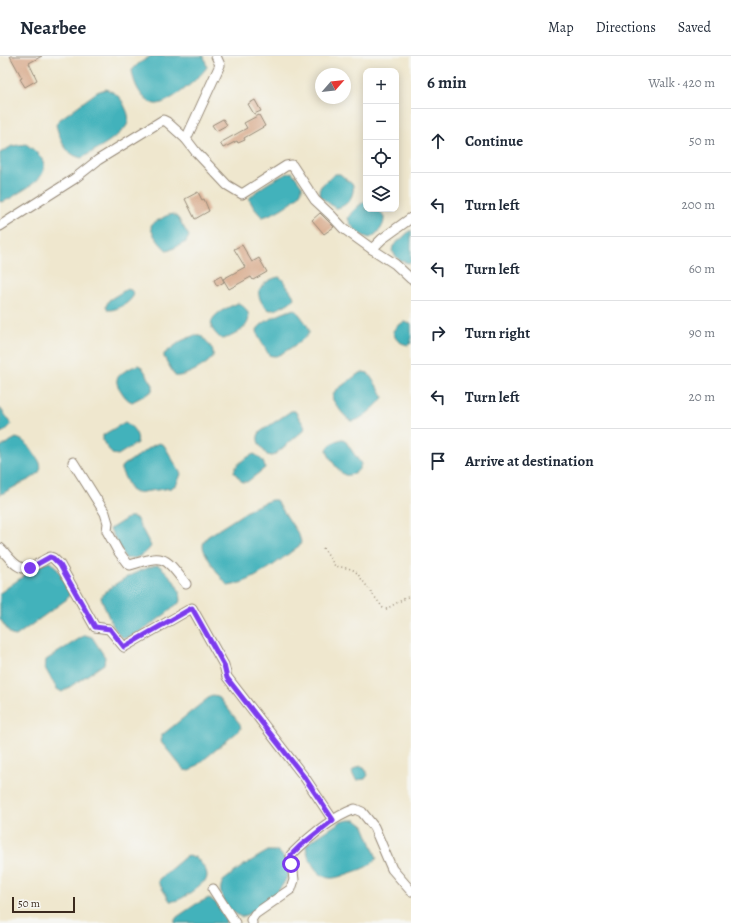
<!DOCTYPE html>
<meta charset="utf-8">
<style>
:root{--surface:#fff;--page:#f6f6f7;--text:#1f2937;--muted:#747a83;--line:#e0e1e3}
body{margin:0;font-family:Alegreya,serif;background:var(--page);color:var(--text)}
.controls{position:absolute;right:12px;top:12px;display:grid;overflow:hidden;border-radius:8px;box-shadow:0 2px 10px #0003}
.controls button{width:36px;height:36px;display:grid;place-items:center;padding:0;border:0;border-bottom:1px solid var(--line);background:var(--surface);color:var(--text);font:20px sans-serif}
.compass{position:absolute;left:315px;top:12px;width:36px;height:36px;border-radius:50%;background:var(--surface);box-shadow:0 2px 10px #0003;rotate:62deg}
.scale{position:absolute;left:12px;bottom:10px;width:63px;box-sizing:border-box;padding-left:4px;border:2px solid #3b2a1e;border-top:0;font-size:11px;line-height:14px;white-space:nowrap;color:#3b2a1e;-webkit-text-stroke:3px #f6f6f2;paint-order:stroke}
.stop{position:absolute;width:12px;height:12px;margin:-9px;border:3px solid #7c3aed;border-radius:50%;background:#fff}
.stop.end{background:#7c3aed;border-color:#fff;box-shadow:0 1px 4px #0008}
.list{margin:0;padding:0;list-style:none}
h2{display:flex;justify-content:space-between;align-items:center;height:52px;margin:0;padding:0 16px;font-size:17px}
h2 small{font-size:13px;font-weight:400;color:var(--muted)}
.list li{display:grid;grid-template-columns:26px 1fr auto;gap:12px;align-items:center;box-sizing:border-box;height:64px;padding:0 16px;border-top:1px solid var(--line)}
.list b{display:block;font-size:15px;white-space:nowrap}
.list em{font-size:13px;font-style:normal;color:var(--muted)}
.icon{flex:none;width:22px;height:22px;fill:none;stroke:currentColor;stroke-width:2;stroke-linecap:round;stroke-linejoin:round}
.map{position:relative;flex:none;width:411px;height:867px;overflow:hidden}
header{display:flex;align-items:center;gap:24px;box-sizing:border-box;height:56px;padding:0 20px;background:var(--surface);border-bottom:1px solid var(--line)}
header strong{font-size:19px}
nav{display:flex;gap:22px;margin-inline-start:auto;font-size:14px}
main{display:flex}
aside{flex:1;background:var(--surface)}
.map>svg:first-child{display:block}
</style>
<header>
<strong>Nearbee</strong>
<nav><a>Map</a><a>Directions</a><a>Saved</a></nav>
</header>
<main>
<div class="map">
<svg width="411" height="867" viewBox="0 0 411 867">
<rect width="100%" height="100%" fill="#f6f6f2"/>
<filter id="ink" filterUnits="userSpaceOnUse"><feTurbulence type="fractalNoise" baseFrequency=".025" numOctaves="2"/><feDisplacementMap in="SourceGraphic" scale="8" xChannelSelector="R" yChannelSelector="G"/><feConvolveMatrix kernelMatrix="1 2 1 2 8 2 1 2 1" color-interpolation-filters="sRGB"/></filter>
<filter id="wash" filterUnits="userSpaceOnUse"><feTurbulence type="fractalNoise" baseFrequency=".012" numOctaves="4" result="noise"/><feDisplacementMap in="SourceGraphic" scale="16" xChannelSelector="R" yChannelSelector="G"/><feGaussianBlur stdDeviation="0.9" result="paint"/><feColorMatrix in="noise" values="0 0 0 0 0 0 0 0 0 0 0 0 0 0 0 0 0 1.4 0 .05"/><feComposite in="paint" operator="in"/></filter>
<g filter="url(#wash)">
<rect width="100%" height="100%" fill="#efe7ce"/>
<g fill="#42b2bb" stroke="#3e6e6c">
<path d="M151,0h53l3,11c-6,10 -40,39 -52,37 -14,-3 -22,-22 -23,-34l6,-6z"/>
<path d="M106,33c10,4 15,8 19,18 3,6 5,12 2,18 -5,10 -35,27 -45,33 -17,-3 -22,-19 -26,-33l3,-5 38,-28z"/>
<path d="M26,88c27,19 23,31 -4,47 -7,4 -14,10 -22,11v-49l12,-7z"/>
<path d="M292,116l10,14c0,1 0,5 -1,6 -4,9 -30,24 -39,25l-8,-9 -5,-9c8,-11 30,-23 43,-27z"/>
<path d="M335,118h5l13,11c2,11 -7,23 -18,23l-14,-11 -2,-6 2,-5z"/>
<path d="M363,146h3v7h11l7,7c1,11 -6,17 -14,22 -10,-2 -19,-10 -22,-20l4,-6z"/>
<path d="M173,158l5,4 11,18 -3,6 -18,9c-5,-3 -21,-21 -16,-27 2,-2 7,-4 9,-5 4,-3 7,-4 12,-5z"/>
<polygon points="411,174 411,206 409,207 400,205 392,195 393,190"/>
<path d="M279,221l3,2 11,16 1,3c-3,4 -7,6 -11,8 -3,2 -8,4 -11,4 -7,1 -15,-13 -13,-19 2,-7 13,-13 20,-14z"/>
<path d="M127,233l4,1 3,4c-2,8 -18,17 -26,16l-2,-4 3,-6z"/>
<path d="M238,247c4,2 7,4 9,8 8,14 -13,26 -25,28 -4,-2 -6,-5 -9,-9 -8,-14 14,-22 25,-27z"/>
<path d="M294,253l3,2c3,5 13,15 12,22 -2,5 -28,22 -33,23 -2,0 -5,0 -7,-1l-11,-19 -1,-6c4,-9 28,-18 37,-21z"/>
<path d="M404,266l7,2v19l-3,2c-9,-2 -13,-5 -15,-14l4,-5z"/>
<path d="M195,279h5c5,4 15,14 13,21 -3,8 -30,22 -38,20l-11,-19v-3l17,-13z"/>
<path d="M138,309l4,2 11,18v3l-2,4 -19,10c-5,-2 -8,-6 -11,-11 -2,-3 -5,-7 -4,-12 2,-6 15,-12 21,-14z"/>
<path d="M363,316l5,1 13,19 2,5c-3,6 -24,26 -32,24 -4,-1 -16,-17 -18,-21 -1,-3 0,-6 2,-9l23,-17z"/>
<polygon points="0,352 9,364 11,369 5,375 0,377"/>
<path d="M291,355h4l10,16 -1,3 -26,22 -6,4 -5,-1c-5,-7 -13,-14 -7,-23z"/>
<path d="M125,366c7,4 15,13 12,21l-19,12 -6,-1 -9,-13v-6z"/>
<path d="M16,382c9,2 13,9 18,16 16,18 0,23 -14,30 -7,4 -14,7 -20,11v-48z"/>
<path d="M341,383h3l17,25c-1,4 -2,6 -5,8 -3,2 -8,4 -11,3 -5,-1 -18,-20 -18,-25 1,-5 9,-9 14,-11z"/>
<polygon points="159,387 164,389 181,418 177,428 171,432 136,437 131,434 121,414 121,411 154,389"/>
<path d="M254,398c6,3 10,7 11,14l-18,14h-5l-8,-10c1,-8 13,-15 20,-18z"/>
<path d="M271,444h5l23,35 2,7 -2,4c-22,16 -44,36 -71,40 -6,-7 -25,-32 -25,-40 0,-4 2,-6 4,-9l45,-29z"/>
<path d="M129,461h4l3,1 15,28c-4,8 -17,15 -26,12l-15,-29z"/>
<path d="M50,506c9,5 15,22 20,31l-3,6 -51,37 -5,-1 -11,-16v-26l37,-27z"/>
<path d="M158,509c11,8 23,22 23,36 -8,8 -48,39 -57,37 -9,-2 -20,-32 -23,-41 9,-13 41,-29 57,-32z"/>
<polygon points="85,579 92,581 105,601 104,608 62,636 57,633 45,612 46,604"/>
<polygon points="212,639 218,640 240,668 241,673 190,715 184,714 161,686 162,679"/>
<polygon points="361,710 364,711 368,719 365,723 357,724 354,721 352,716 354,713"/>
<path d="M349,764h7l8,6 13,32c-6,8 -15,11 -24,14 -18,6 -26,12 -39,-5 -4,-7 -7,-12 -8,-21l2,-3 32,-21z"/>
<path d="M268,795h10c8,7 13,18 8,28 -7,15 -30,33 -45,38 -12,-6 -26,-22 -18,-36l21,-16z"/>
<path d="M186,800l10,1c5,7 14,14 10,23 -8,6 -25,23 -36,21l-12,-19 1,-3z"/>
<polygon points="209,842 216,847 226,864 226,867 175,867 175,864 177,861 196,848"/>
</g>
<g id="blocks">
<g fill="#d9ad90">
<polygon points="10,0 42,0 29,7 37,24 25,31 20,23 22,22"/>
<polygon points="255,44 261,55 254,58 248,48"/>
<polygon points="259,59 265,70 244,82 245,84 238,87 237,85 223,92 220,87 247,72 244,67"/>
<polygon points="223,63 227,69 216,75 212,69"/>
<polygon points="198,136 202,144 204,143 209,155 195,163 185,143"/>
<polygon points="320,157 334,171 324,178 312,164"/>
<polygon points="242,189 252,206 259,202 267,216 253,224 251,221 229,233 223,223 245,211 234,193"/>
<polygon points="221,220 224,226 217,230 214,224"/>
</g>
</g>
</g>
<g filter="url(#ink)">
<use href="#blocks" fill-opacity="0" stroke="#958876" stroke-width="1"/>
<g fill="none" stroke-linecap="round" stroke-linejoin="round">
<defs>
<g id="minor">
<polyline points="186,83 220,9 216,0"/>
<polyline points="0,170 74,123 98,104 163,64 167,66 186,83 196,96 227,129 242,138 286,110 292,109 315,144 331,159 343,172 372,193 395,208 411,223"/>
<polyline points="372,193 382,183 411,162"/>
<path d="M73,406l32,51 3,10 -1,8 11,20 9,12 3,2c35,-11 34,-9 56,19"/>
<path d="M0,492c8,7 17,24 30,20 7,-3 13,-8 20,-11l3,1 7,7 35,62 14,2 15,18 68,-39 32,57 3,12 78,101 28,42"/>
<polyline points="213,833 235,867"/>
<path d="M252,867l-1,-3 4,-6 36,-25 3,-9 -3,-25c17,-17 42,-38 64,-46l7,3 12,15 18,42 19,22"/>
</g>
</defs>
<use href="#minor" stroke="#958876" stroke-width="11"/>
<polyline stroke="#958876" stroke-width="1.5" stroke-dasharray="1 3" stroke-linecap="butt" points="323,492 335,510 352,513 357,517 383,552 386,553 411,539"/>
<use href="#minor" stroke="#fff" stroke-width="9"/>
</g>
</g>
<g fill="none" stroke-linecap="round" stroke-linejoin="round" filter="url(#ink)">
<polyline stroke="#7c3aed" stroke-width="5" points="30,512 50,501 53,502 60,509 95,571 110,573 124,591 192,552 224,609 227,622 305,722 333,764 300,790 291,799 291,808"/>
</g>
</svg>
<div class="controls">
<button>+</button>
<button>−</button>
<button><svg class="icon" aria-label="locate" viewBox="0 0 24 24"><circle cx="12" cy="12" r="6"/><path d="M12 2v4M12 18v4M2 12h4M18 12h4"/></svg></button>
<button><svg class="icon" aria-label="layers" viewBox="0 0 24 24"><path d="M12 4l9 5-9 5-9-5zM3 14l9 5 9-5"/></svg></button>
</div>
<svg class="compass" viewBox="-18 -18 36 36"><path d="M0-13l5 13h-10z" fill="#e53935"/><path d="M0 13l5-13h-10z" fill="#747a83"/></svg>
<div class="scale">50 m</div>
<div class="stop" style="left:291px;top:808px"></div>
<div class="stop end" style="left:30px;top:512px"></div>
</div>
<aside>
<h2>6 min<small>Walk · 420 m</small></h2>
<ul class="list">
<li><svg class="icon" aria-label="ahead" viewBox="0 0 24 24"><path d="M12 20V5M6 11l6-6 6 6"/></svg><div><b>Continue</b></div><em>50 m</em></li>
<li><svg class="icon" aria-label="left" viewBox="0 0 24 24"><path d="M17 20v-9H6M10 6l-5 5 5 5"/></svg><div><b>Turn left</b></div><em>200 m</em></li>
<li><svg class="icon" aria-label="left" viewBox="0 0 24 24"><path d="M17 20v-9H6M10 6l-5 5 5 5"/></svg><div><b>Turn left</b></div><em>60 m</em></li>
<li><svg class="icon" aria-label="right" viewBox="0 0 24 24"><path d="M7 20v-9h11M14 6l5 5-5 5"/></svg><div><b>Turn right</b></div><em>90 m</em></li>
<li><svg class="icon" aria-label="left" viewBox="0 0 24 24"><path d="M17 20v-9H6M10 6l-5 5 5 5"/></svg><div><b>Turn left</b></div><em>20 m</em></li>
<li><svg class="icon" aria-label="arrive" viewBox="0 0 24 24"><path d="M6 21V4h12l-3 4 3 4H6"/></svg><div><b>Arrive at destination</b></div></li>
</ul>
</aside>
</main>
